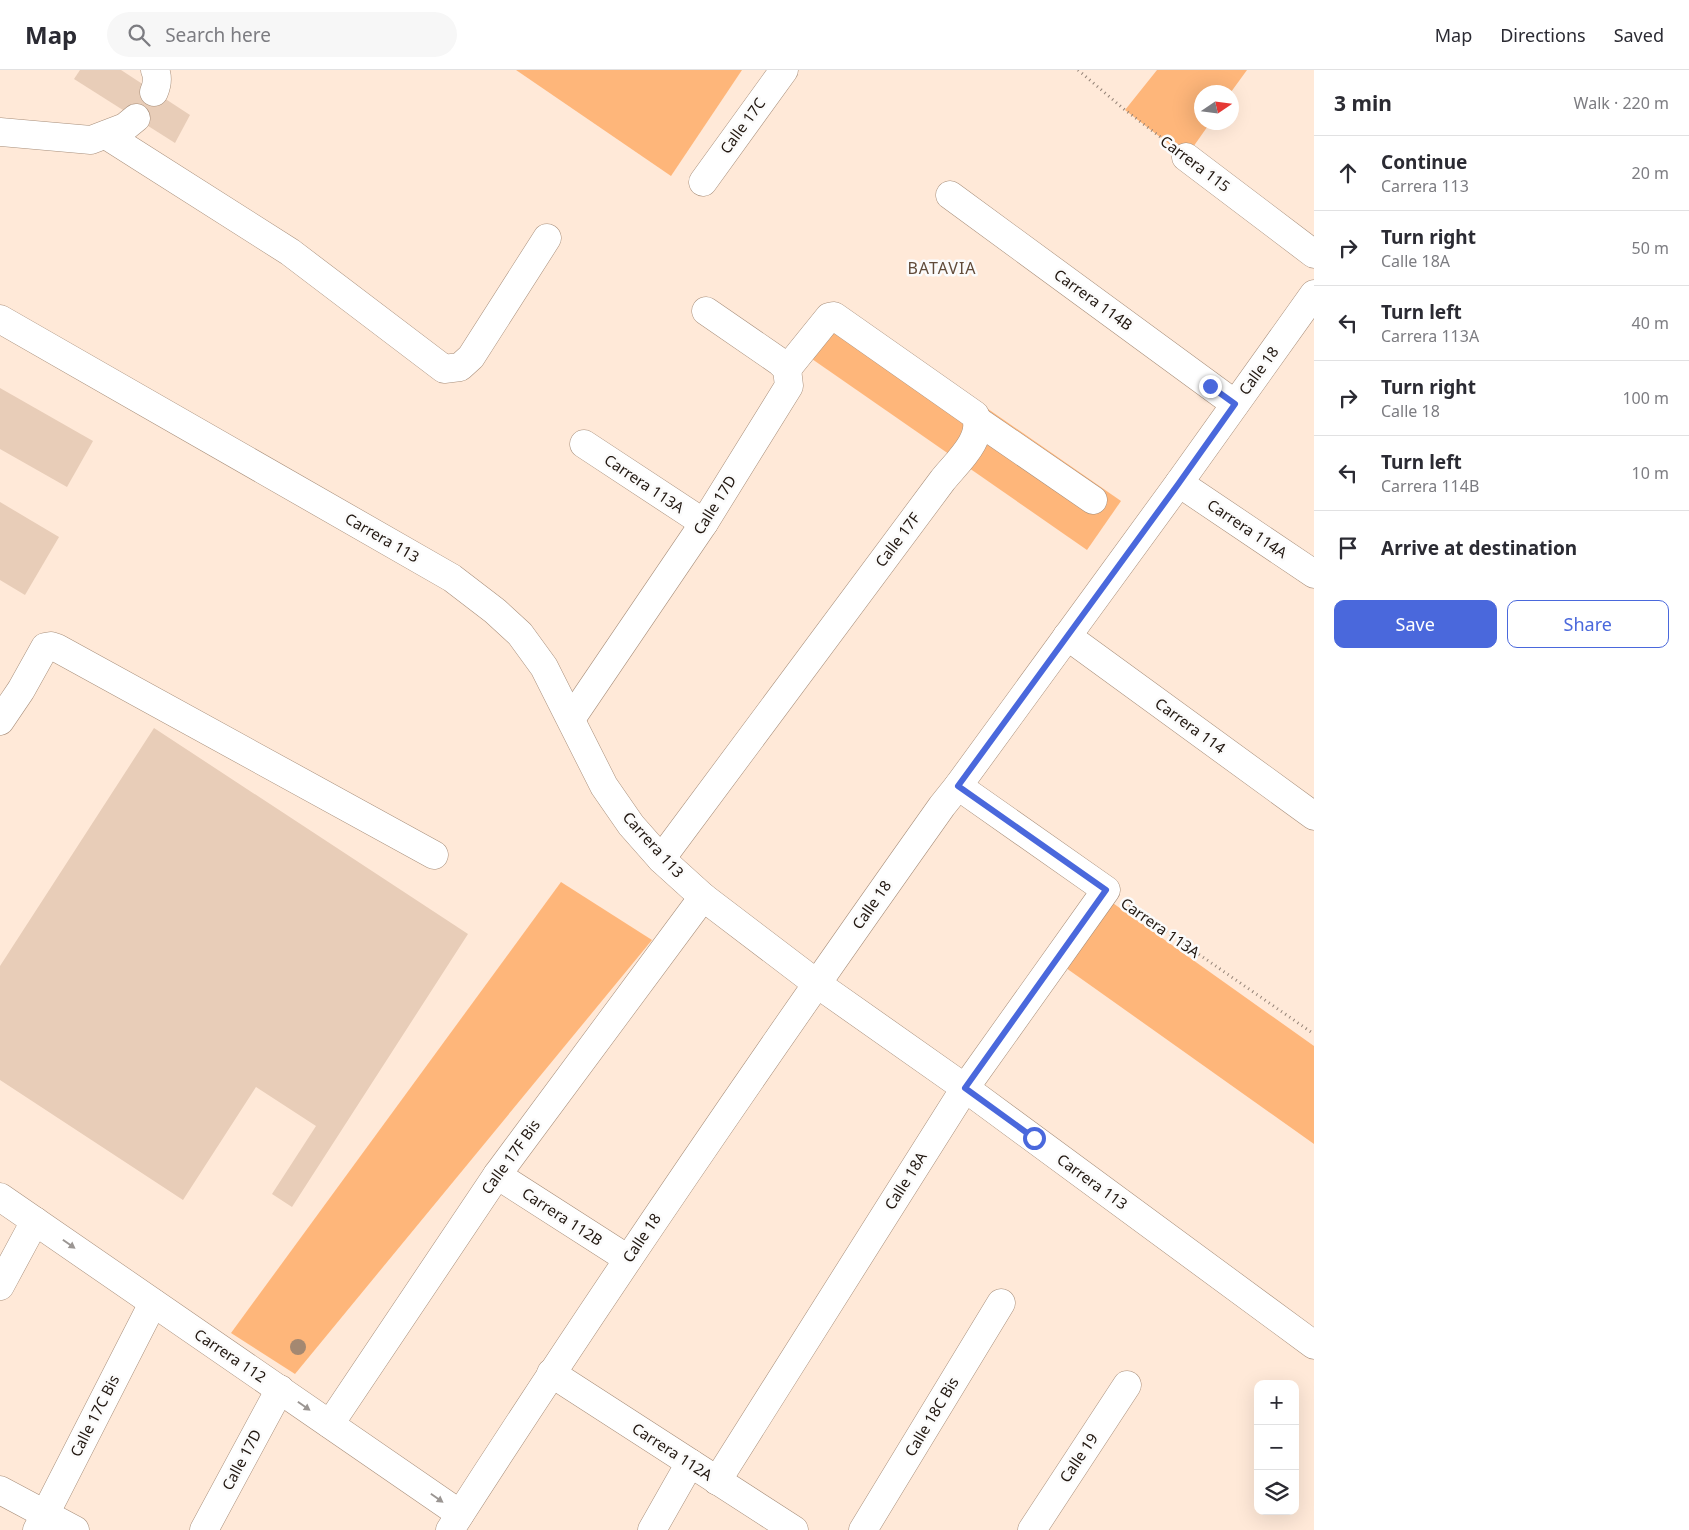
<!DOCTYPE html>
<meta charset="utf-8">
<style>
:root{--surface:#fff;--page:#f7f7f7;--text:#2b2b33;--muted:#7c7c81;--line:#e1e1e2;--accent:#4a68dc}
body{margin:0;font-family:"Noto Sans",sans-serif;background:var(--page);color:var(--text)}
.controls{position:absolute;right:15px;bottom:15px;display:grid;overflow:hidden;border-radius:10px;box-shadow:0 5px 20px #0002}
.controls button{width:45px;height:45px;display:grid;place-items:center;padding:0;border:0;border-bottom:1px solid var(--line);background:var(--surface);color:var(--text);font:25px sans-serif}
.compass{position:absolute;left:1194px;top:15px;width:45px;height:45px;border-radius:50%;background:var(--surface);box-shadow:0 5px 20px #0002;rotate:77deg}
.stop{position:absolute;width:15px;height:15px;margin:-11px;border:4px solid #4a68dc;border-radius:50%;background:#fff}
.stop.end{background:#4a68dc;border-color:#fff;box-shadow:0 1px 5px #0008}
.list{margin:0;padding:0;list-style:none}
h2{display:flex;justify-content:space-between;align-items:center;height:65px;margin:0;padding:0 20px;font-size:21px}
h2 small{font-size:16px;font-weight:400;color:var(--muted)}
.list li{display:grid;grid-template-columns:32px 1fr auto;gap:15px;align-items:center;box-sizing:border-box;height:75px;padding:0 20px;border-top:1px solid var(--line)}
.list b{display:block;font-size:19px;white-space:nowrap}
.list p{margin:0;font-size:16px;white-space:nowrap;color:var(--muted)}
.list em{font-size:16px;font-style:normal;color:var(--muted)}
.actions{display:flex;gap:10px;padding:15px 20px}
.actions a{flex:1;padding:11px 0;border:1px solid var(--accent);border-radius:10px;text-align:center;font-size:18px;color:var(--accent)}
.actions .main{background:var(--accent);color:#fff}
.icon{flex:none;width:28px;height:28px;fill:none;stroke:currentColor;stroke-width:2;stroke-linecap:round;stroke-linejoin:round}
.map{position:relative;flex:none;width:1314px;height:1460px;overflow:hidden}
header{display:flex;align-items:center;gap:30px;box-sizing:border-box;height:70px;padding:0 25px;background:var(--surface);border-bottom:1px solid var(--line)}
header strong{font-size:24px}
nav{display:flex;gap:28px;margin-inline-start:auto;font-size:18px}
.search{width:350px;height:45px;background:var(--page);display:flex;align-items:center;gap:12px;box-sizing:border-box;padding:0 18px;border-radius:28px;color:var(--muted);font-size:19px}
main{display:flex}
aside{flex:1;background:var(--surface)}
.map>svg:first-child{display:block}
</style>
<header>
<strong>Map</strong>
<div class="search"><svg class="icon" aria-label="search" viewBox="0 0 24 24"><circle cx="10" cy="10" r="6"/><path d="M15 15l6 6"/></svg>Search here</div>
<nav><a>Map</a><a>Directions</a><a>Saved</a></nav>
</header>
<main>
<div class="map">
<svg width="1314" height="1460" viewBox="0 0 1314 1460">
<rect width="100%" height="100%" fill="#ffe9d8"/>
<g fill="#feb67a">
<polygon points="516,0 742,0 671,106"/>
<polygon points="1157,0 1247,0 1231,22 1202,22 1202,52 1210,53 1186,87 1125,40"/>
<polygon points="845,240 1121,431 1087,480 812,289"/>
<polygon points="561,812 652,870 295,1304 231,1263"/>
<polygon points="1110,831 1314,976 1314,1074 1059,893"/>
</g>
<g fill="#e8cdb8">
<polygon points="80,0 121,0 190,45 175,73 74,9"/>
<polygon points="0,318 93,371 67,417 0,379"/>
<polygon points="0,432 59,467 25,525 0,510"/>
<polygon points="154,658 468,864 292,1137 272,1124 316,1056 256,1017 183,1130 0,1010 0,896"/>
</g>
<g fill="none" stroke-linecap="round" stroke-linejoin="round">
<defs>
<g id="minor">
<path d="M154,22c3,-7 4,-15 1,-22"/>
<polyline points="0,62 91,70 125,57 136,48"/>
<polyline points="106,65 290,182 444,299 460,297 471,287 547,168"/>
<polyline points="1186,87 1314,184"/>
<polyline points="703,112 784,0"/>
<polyline points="950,125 1235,334"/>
<polyline points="0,249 452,508 495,541 520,564 544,597 604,716 631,755 661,789 703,827 816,913 965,1018 1314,1275"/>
<polyline points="978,351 1093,430"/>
<polyline points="584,374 704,453"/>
<polyline points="1179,413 1314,504"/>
<polyline points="1067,566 1314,746"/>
<polyline points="571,649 704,453 789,316 787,299 780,292 706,241"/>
<polyline points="0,651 21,620 45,577 51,576 57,578 434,785"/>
<path d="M661,789l281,-378c13,-17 44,-43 33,-66l-141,-99 -5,1 -42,52"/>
<polyline points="497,1105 628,1189"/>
<polyline points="0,1127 460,1444"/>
<polyline points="0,1216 35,1151"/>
<polyline points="551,1303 794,1460"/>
<polyline points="330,1354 497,1105 703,827"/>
<polyline points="717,1411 965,1018 1106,820 958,716"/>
<polyline points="0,1420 75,1460"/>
<polyline points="37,1460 153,1233"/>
<polyline points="204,1460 280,1319"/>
<path d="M450,1460c158,-246 323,-486 492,-724l16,-20 221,-303 135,-189"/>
<polyline points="652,1460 690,1393"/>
<polyline points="863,1460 1001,1233"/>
<polyline points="1032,1460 1127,1315"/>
</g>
</defs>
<use href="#minor" stroke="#a88f7b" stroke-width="29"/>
<g stroke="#958478" stroke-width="3" stroke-dasharray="1 4" stroke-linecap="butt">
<polyline points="1078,0 1125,40 1163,69"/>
<polyline points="1129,836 1314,964"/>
</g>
<use href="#minor" stroke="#fff" stroke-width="28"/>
</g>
<circle fill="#a48871" cx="298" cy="1277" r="8"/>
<defs><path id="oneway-solid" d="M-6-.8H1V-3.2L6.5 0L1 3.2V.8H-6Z" transform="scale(1.25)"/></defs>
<g fill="#9b9693">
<use href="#oneway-solid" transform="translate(69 1174) rotate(35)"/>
<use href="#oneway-solid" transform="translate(304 1336) rotate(35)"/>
<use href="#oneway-solid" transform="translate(437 1428) rotate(35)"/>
</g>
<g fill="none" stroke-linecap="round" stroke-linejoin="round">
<polyline stroke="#4a68dc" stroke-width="6" points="1034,1068 965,1018 1106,820 958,716 1179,413 1235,334 1210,316"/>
</g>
<g text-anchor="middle" stroke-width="5" stroke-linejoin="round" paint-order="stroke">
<g font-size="15" fill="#20160f" stroke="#fbfbfb">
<text transform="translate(743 56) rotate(-54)" y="5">Calle 17C</text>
<text transform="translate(1195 94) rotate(37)" y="5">Carrera 115</text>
<text transform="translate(1093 230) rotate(36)" y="5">Carrera 114B</text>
<text transform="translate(1259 301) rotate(-54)" y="5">Calle 18</text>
<text transform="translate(644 414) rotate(34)" y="5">Carrera 113A</text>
<text transform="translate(715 435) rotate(-58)" y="5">Calle 17D</text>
<text transform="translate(1247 459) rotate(34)" y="5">Carrera 114A</text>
<text transform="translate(382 468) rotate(30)" y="5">Carrera 113</text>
<text transform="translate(898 470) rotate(-53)" y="5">Calle 17F</text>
<text transform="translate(1190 656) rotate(36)" y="5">Carrera 114</text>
<text transform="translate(653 775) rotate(48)" y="5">Carrera 113</text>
<text transform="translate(872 835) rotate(-55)" y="5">Calle 18</text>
<text transform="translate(1160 858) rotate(35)" y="5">Carrera 113A</text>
<text transform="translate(511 1087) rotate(-54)" y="5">Calle 17F Bis</text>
<text transform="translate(906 1111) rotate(-58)" y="5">Calle 18A</text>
<text transform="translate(1092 1112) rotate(36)" y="5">Carrera 113</text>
<text transform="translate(562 1147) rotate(33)" y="5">Carrera 112B</text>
<text transform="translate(642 1168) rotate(-56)" y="5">Calle 18</text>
<text transform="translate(230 1286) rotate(34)" y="5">Carrera 112</text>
<text transform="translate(95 1346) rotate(-63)" y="5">Calle 17C Bis</text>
<text transform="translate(932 1347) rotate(-59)" y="5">Calle 18C Bis</text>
<text transform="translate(672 1382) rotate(33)" y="5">Carrera 112A</text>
<text transform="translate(1079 1388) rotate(-56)" y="5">Calle 19</text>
<text transform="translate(242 1390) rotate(-62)" y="5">Calle 17D</text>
</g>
<g font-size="16" letter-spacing="1" fill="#614a38" stroke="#fbfbfb">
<text x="942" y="204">BATAVIA</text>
</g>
</g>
</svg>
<div class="controls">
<button>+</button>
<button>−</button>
<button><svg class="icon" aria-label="layers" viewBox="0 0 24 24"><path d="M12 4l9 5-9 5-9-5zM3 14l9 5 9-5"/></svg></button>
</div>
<svg class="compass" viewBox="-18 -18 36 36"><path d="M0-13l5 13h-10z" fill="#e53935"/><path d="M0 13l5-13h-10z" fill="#7c7c81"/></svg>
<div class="stop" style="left:1034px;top:1068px"></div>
<div class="stop end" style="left:1210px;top:316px"></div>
</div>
<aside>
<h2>3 min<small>Walk · 220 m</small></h2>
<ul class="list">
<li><svg class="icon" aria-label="ahead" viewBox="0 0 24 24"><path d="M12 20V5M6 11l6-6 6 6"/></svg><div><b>Continue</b><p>Carrera 113</p></div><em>20 m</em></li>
<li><svg class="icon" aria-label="right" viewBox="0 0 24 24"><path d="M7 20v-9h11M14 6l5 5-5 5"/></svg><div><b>Turn right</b><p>Calle 18A</p></div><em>50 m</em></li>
<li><svg class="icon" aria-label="left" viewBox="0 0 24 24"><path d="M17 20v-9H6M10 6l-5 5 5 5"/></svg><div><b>Turn left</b><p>Carrera 113A</p></div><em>40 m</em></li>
<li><svg class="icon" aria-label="right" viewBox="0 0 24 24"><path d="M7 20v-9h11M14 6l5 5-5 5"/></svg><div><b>Turn right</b><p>Calle 18</p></div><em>100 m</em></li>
<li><svg class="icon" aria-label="left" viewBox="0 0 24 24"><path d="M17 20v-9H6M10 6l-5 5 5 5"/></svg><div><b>Turn left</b><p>Carrera 114B</p></div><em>10 m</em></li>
<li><svg class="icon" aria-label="arrive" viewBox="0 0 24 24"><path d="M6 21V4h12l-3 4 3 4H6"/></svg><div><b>Arrive at destination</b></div></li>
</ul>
<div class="actions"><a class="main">Save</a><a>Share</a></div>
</aside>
</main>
